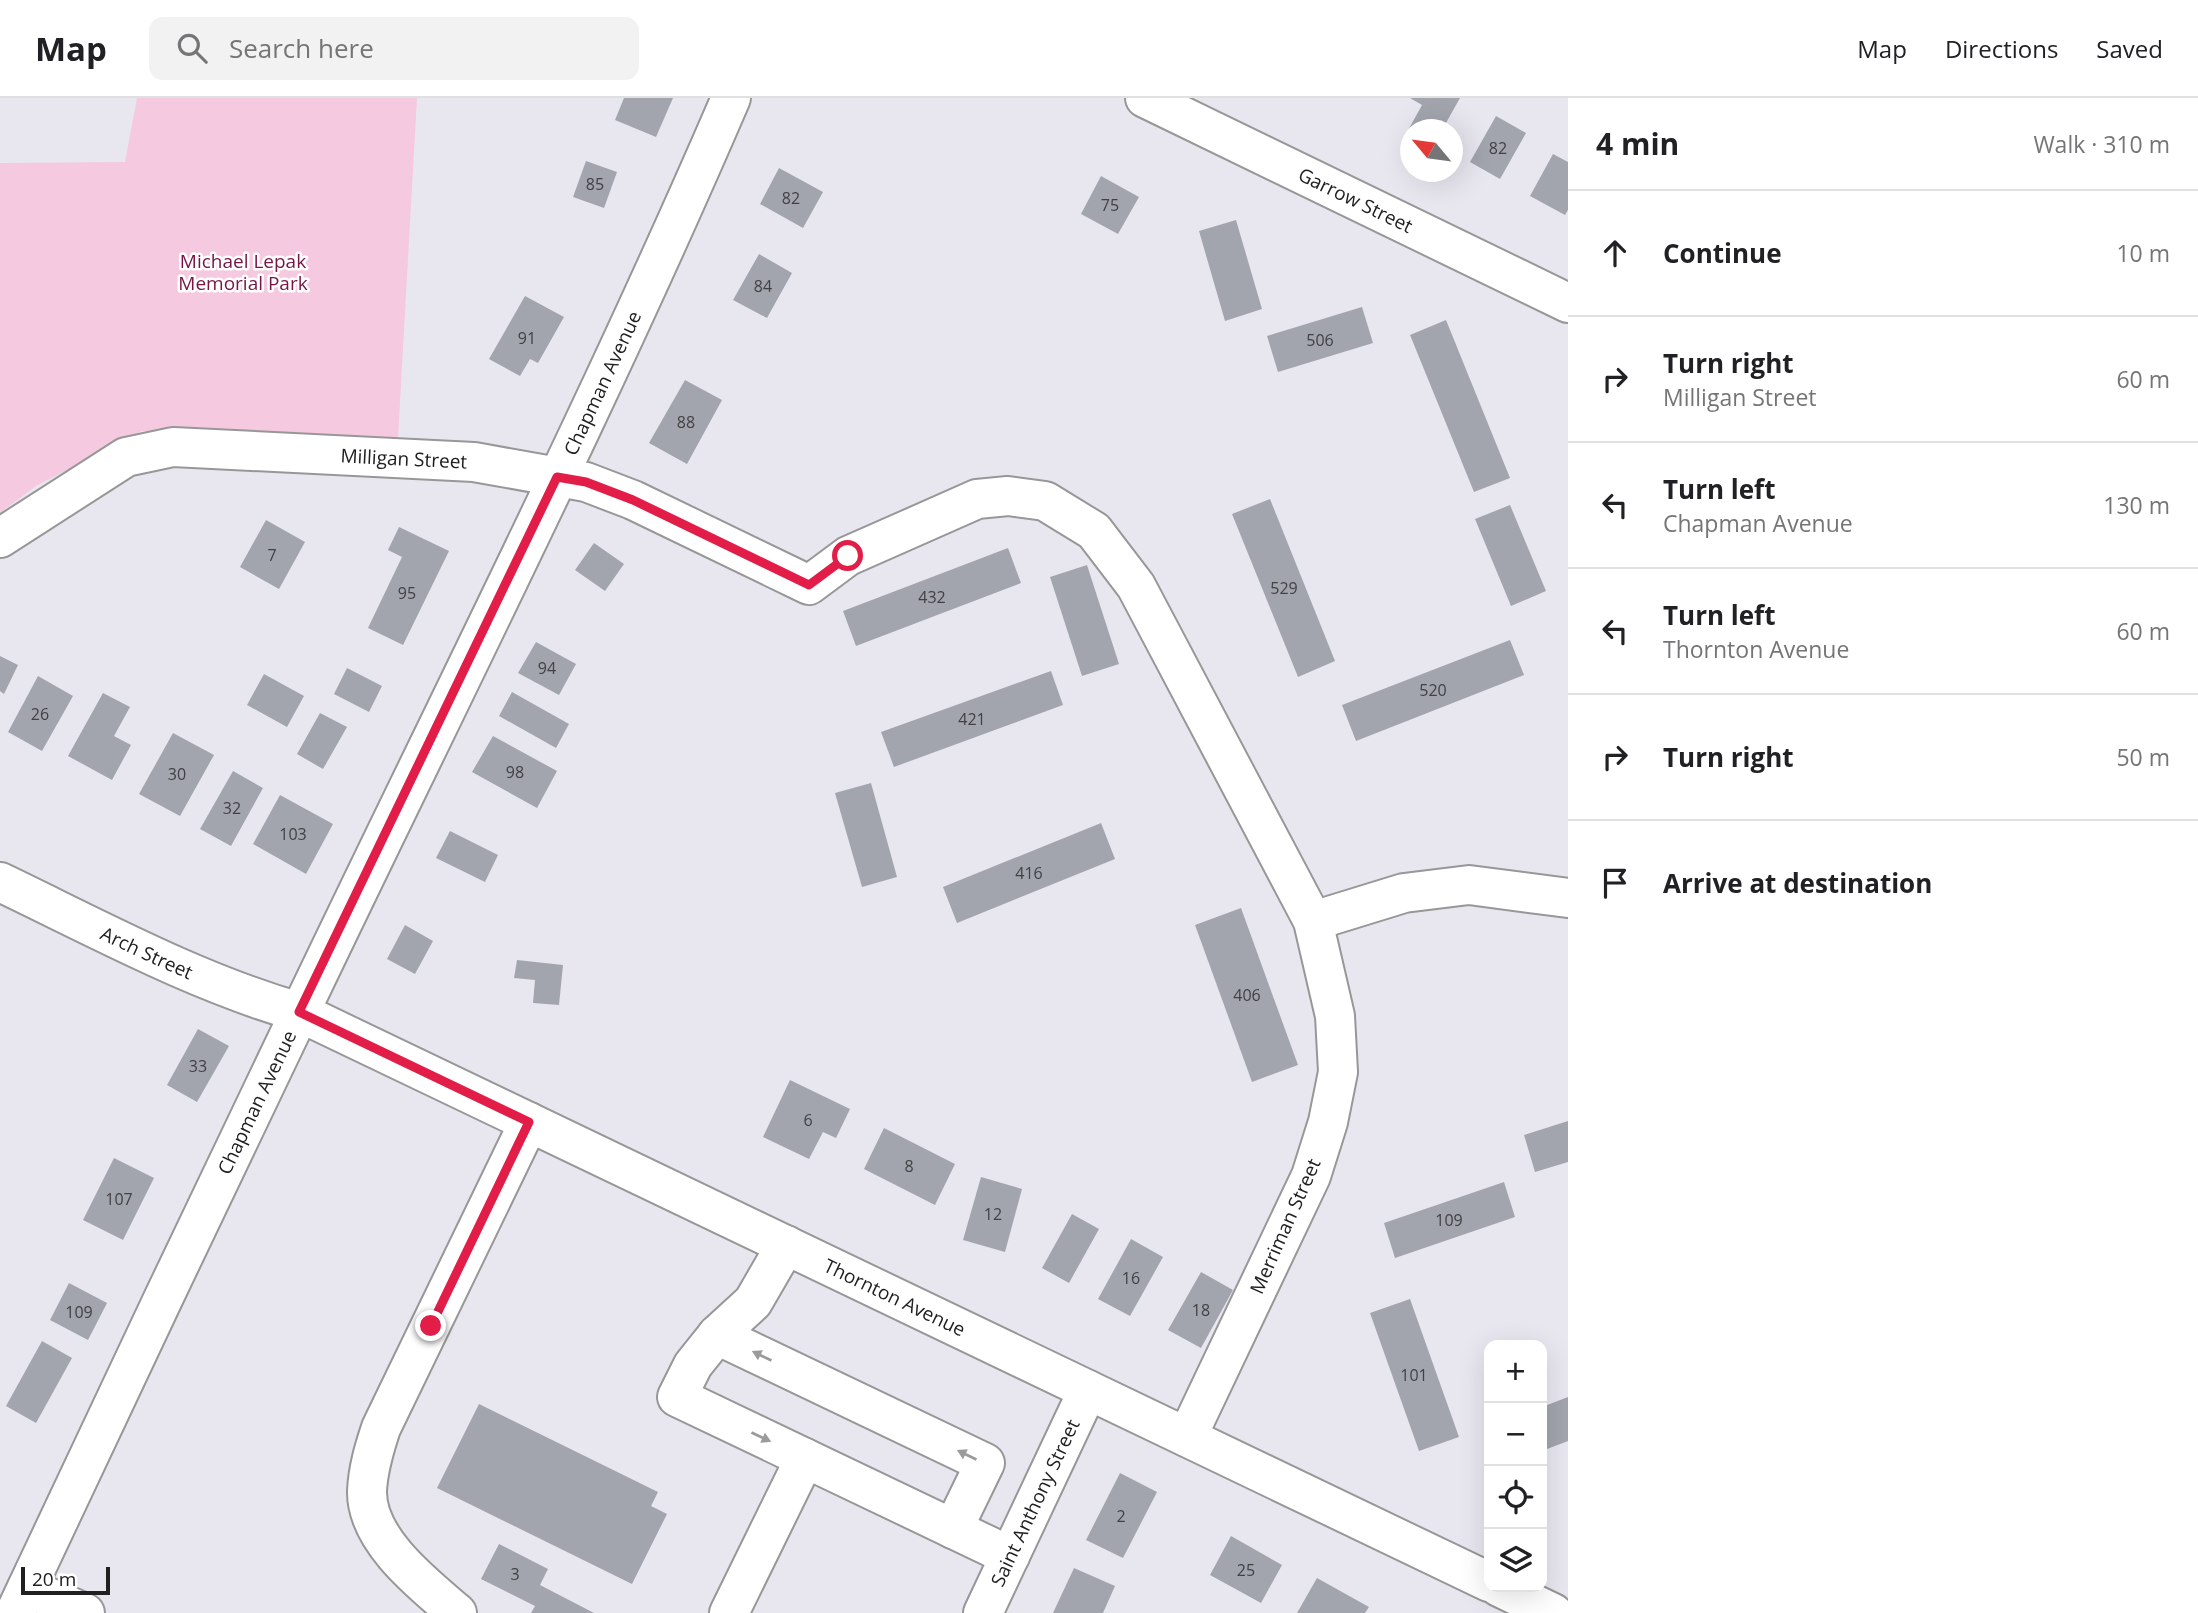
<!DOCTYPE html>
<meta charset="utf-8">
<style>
:root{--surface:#fff;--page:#f2f2f2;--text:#202124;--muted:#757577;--line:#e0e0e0}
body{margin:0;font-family:"Open Sans",sans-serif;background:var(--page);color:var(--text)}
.controls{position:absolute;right:21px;bottom:21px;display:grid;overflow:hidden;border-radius:14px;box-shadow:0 7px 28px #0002}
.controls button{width:63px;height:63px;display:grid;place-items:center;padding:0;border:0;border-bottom:2px solid var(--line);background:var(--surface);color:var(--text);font:35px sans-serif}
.compass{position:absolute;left:1400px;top:21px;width:63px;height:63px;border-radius:50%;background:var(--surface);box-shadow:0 7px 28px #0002;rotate:299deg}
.scale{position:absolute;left:21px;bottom:18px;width:89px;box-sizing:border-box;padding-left:7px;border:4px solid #202020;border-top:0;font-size:19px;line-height:24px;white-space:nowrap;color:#202020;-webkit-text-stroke:5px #fff;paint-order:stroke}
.stop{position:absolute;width:21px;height:21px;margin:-16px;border:5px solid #e11d48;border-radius:50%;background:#fff}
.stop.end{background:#e11d48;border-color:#fff;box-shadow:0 2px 7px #0008}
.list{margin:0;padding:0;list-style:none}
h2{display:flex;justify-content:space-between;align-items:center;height:91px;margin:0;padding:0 28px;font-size:30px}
h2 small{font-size:23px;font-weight:400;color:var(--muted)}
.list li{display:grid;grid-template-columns:46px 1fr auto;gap:21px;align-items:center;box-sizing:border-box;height:126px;padding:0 28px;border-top:2px solid var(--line)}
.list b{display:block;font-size:26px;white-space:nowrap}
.list p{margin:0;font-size:23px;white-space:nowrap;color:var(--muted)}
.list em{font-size:23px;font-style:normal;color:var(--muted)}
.icon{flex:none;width:38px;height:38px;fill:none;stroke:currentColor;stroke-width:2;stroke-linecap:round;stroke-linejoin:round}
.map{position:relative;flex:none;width:1568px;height:1515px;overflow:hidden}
header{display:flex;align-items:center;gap:42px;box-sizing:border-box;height:98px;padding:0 35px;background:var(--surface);border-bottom:2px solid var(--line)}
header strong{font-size:33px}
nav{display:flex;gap:38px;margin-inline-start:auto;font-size:24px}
.search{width:490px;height:63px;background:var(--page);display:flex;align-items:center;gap:18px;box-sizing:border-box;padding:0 24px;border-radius:14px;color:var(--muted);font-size:26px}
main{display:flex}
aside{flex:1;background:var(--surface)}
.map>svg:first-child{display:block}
</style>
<header>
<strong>Map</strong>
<div class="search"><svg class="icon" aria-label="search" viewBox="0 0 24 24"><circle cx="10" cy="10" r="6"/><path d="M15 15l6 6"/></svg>Search here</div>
<nav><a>Map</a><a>Directions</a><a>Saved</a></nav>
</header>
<main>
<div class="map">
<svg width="1568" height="1515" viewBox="0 0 1568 1515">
<rect width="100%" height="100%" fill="#e8e7f0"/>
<polygon fill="#f5c9df" points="137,0 417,0 398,340 142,333 36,388 0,415 0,65 125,64"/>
<g fill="#a3a5ae">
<polygon points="624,0 673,0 656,39 615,22"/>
<polygon points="1410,0 1460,0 1442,32 1410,32 1410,39 1406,36 1422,7"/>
<polygon points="1496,18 1526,35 1500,81 1470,64"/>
<polygon points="1553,56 1568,64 1568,112 1565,117 1530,98"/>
<polygon points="586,63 617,74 604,110 573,99"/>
<polygon points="779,70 823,94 803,130 760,106"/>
<polygon points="1101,78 1139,99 1118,136 1081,116"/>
<polygon points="1236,122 1262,211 1225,223 1199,133"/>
<polygon points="759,156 792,175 767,220 733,202"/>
<polygon points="525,198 564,219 538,265 530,261 520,278 489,261"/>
<polygon points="1362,209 1373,245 1278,274 1267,238"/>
<polygon points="1446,222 1510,380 1474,394 1410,237"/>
<polygon points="685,282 722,302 687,366 649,345"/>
<polygon points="1270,401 1335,563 1298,579 1232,416"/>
<polygon points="1510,407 1546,493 1511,508 1475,421"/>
<polygon points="266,422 305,444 279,491 240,469"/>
<polygon points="399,429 449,453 403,547 368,530 402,459 388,452"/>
<polygon points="594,445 624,466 605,493 575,472"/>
<polygon points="1008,450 1021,485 856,548 843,513"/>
<polygon points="1087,467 1119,566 1082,578 1050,479"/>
<polygon points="1510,542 1524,577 1356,643 1342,607"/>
<polygon points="536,544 576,566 559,597 518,575"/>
<polygon points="0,558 18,567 4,596 0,593"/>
<polygon points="347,570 382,588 369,614 334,596"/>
<polygon points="1051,573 1063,607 894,669 881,634"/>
<polygon points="264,576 304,598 287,629 247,607"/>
<polygon points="38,578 73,598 42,653 8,634"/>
<polygon points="512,594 569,626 556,650 499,618"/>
<polygon points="103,595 130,609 114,638 131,647 112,682 68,658"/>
<polygon points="320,615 347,629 323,671 297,656"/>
<polygon points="173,635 214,657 180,718 139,696"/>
<polygon points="493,638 557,673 537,710 472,674"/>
<polygon points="233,673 263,690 231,748 200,731"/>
<polygon points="871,685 897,779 862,789 835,695"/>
<polygon points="280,697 333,726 306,776 253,746"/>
<polygon points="1101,725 1115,761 957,825 943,789"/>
<polygon points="450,733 498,757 485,784 436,760"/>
<polygon points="1241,810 1298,967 1252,984 1195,827"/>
<polygon points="405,827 433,843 415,876 387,861"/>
<polygon points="517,862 563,867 559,907 533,905 535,882 514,880"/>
<polygon points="198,931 229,948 197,1004 167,987"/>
<polygon points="790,982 850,1011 836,1040 823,1034 809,1061 763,1039"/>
<polygon points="1568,1023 1568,1064 1535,1074 1524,1037"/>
<polygon points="884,1030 955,1066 935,1107 864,1071"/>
<polygon points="114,1060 154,1080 123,1142 83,1122"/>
<polygon points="981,1079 1022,1091 1005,1154 963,1142"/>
<polygon points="1504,1084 1515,1119 1395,1160 1384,1125"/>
<polygon points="1072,1116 1099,1131 1069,1185 1042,1170"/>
<polygon points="1131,1141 1163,1159 1130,1218 1098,1201"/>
<polygon points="1201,1174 1233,1192 1201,1250 1168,1232"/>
<polygon points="69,1185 107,1205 88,1242 50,1222"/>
<polygon points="1410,1201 1459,1339 1419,1353 1370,1215"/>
<polygon points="42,1243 72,1260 36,1325 6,1308"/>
<polygon points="1568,1299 1568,1343 1542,1353 1542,1309"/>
<polygon points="479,1306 658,1394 651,1408 667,1416 632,1486 437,1390"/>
<polygon points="1120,1375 1157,1394 1123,1460 1086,1442"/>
<polygon points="1231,1438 1282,1467 1261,1505 1210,1477"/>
<polygon points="499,1446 548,1471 540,1487 594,1515 531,1515 535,1508 481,1481"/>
<polygon points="1074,1470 1115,1488 1103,1515 1053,1515"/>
<polygon points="1317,1480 1369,1509 1365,1515 1297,1515"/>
</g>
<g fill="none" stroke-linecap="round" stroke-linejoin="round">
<defs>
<g id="minor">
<path id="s1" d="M1145,0l423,205"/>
<path id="s2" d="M0,440l126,-81 47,-10 301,15 112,20 47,18 176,85 39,-29 129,-57 31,-3 37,5 49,30 42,55 177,335 22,95 3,56 -10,50 -17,54 -124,261"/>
<path id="s3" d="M0,784c98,47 195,100 299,130l1190,570"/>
<polyline points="1313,823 1404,795 1469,787 1568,800"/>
<polyline points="786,1147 753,1204 717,1237 693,1267 677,1299 1010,1458"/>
<polyline points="717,1237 985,1365 953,1431"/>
<polyline points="1499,1489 1553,1515"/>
<polyline points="27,1490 85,1515"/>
<path id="s4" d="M15,1515c94,-201 189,-401 285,-601 145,-304 298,-605 431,-914"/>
<path d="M457,1515c-34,-29 -91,-73 -90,-122 1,-22 7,-42 14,-63l148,-306"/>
<polyline points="729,1515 805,1360"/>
<path id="s5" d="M983,1515l105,-223"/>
</g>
</defs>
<use href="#minor" stroke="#979797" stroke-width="42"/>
<use href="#minor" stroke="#fff" stroke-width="38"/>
</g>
<defs><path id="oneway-solid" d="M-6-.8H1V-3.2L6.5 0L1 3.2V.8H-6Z" transform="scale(1.75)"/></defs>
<g fill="#9b9b9b">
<use href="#oneway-solid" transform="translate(762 1258) rotate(-154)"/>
<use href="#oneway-solid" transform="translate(761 1339) rotate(25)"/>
<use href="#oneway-solid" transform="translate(967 1357) rotate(-154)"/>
</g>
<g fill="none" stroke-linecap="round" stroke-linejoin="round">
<polyline stroke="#e11d48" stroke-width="9" points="431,1228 529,1024 299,914 557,379 586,384 633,402 809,487 848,458"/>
</g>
<g text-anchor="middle" stroke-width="5" stroke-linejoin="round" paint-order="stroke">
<g font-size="16" fill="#414144">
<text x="1498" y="56">82</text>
<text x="595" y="92">85</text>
<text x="791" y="106">82</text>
<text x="1110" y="113">75</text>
<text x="763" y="194">84</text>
<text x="527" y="246">91</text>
<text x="1320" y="248">506</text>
<text x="686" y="330">88</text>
<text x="272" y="463">7</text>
<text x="1284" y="496">529</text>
<text x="407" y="501">95</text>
<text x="932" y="505">432</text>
<text x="547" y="576">94</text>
<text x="1433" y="598">520</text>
<text x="40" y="622">26</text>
<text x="972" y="627">421</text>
<text x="515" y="680">98</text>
<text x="177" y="682">30</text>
<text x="232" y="716">32</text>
<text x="293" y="742">103</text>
<text x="1029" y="781">416</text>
<text x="1247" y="903">406</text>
<text x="198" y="974">33</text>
<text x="808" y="1028">6</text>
<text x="909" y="1074">8</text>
<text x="119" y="1107">107</text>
<text x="993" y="1122">12</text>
<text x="1449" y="1128">109</text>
<text x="1131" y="1186">16</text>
<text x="1201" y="1218">18</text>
<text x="79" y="1220">109</text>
<text x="1414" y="1283">101</text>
<text x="1121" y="1424">2</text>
<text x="1246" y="1478">25</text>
<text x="515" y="1482">3</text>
</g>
<g font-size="19" fill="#202020" stroke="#fff">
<text dy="7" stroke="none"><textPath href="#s1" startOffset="234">Garrow Street</textPath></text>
<text dy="7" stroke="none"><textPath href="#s4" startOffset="1363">Chapman Avenue</textPath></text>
<text dy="7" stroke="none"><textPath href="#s2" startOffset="429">Milligan Street</textPath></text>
<text dy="7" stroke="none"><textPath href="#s3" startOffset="163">Arch Street</textPath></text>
<text dy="7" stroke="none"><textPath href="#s4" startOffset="565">Chapman Avenue</textPath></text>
<text transform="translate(1285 1128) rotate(-66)" y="7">Merriman Street</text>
<text dy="7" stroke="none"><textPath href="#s3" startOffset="987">Thornton Avenue</textPath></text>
<text dy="7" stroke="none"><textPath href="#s5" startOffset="122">Saint Anthony Street</textPath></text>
</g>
<g font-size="19" fill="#761647" stroke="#fff">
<text x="243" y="170">Michael Lepak<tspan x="243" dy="22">Memorial Park</tspan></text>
</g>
</g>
</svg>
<div class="controls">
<button>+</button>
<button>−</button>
<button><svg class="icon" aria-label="locate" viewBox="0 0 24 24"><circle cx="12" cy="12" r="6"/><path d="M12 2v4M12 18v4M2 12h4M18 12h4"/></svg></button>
<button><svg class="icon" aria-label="layers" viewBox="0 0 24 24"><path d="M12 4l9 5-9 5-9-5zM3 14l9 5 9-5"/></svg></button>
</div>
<svg class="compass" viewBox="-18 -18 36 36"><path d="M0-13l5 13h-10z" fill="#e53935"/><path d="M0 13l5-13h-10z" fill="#757577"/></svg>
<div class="scale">20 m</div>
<div class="stop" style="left:848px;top:458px"></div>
<div class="stop end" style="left:431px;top:1228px"></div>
</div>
<aside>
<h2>4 min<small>Walk · 310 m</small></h2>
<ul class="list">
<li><svg class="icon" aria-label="ahead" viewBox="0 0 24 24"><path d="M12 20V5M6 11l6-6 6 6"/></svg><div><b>Continue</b></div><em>10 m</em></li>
<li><svg class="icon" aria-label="right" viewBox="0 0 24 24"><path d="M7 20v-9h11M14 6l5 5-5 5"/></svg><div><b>Turn right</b><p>Milligan Street</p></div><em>60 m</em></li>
<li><svg class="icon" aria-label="left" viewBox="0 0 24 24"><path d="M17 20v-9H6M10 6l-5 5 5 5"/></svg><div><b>Turn left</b><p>Chapman Avenue</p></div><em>130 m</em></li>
<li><svg class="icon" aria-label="left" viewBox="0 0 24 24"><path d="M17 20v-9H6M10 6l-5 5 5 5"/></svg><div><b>Turn left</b><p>Thornton Avenue</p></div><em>60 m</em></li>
<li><svg class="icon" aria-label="right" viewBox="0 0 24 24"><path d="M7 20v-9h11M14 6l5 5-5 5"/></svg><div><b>Turn right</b></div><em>50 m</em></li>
<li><svg class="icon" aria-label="arrive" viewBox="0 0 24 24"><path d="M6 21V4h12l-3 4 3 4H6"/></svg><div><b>Arrive at destination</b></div></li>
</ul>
</aside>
</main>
